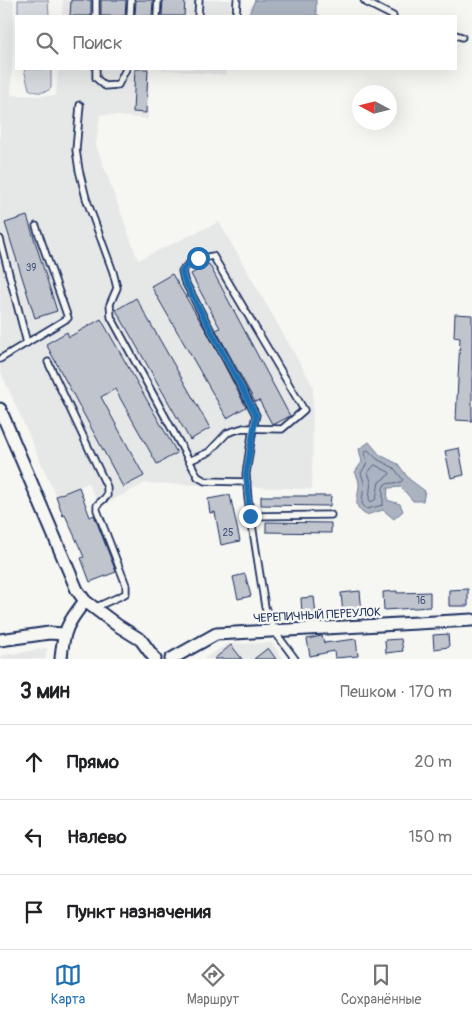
<!DOCTYPE html>
<html lang="ru">
<meta charset="utf-8">
<style>
:root{--surface:#fff;--page:#f2f2f2;--text:#202124;--muted:#757577;--line:#e0e0e0;--accent:#1f6fb2}
body{margin:0;font-family:Pangolin,sans-serif;background:var(--page);color:var(--text)}
.compass{position:absolute;left:352px;top:85px;width:45px;height:45px;border-radius:50%;background:var(--surface);box-shadow:0 5px 20px #0002;rotate:277deg}
.stop{position:absolute;width:15px;height:15px;margin:-11px;border:4px solid #1f6fb2;border-radius:50%;background:#fff}
.stop.end{background:#1f6fb2;border-color:#fff;box-shadow:0 1px 5px #0008}
.list{margin:0;padding:0;list-style:none}
h2{display:flex;justify-content:space-between;align-items:center;height:65px;margin:0;padding:0 20px;font-size:21px}
h2 small{font-size:16px;font-weight:400;color:var(--muted)}
.list li{display:grid;grid-template-columns:32px 1fr auto;gap:15px;align-items:center;box-sizing:border-box;height:75px;padding:0 20px;border-top:1px solid var(--line)}
.list b{display:block;font-size:19px;white-space:nowrap}
.list em{font-size:16px;font-style:normal;color:var(--muted)}
.icon{flex:none;width:28px;height:28px;fill:none;stroke:currentColor;stroke-width:2;stroke-linecap:round;stroke-linejoin:round}
.map{position:relative;flex:none;width:472px;height:659px;overflow:hidden}
.search{position:absolute;background:var(--surface);box-shadow:0 5px 20px #0002;left:15px;right:15px;top:15px;height:55px;display:flex;align-items:center;gap:12px;box-sizing:border-box;padding:0 18px;border-radius:0px;color:var(--muted);font-size:19px}
.sheet{height:290px;background:var(--surface)}
nav{display:flex;justify-content:space-around;align-items:center;box-sizing:border-box;height:70px;border-top:1px solid var(--line);background:var(--surface);font-size:14px;color:var(--muted)}
nav a{display:grid;justify-items:center;gap:2px}
nav .on{color:var(--accent)}
.map>svg:first-child{display:block}
</style>
<div class="map">
<svg width="472" height="659" viewBox="0 0 472 659">
<rect width="100%" height="100%" fill="#f6f6f2"/>
<filter id="ink" filterUnits="userSpaceOnUse"><feTurbulence type="fractalNoise" baseFrequency=".02" numOctaves="2"/><feDisplacementMap in="SourceGraphic" scale="10" xChannelSelector="R" yChannelSelector="G"/><feConvolveMatrix kernelMatrix="1 2 1 2 8 2 1 2 1" color-interpolation-filters="sRGB"/></filter>
<g filter="url(#ink)">
<g fill="#e6e7e7">
<polygon points="0,0 14,0 11,95 56,96 58,69 149,69 148,119 100,114 96,145 138,260 219,222 313,386 312,489 145,483 100,507 88,483 56,496 0,370"/>
<polygon points="63,0 231,0 230,16 62,16"/>
<polygon points="156,69 226,69 226,75"/>
<polygon points="272,643 284,659 203,659 227,644"/>
<polygon points="47,648 46,659 0,659 0,656"/>
</g>
<g fill="#d6d9dd" stroke="#78849e">
<polygon points="18,0 48,0 49,16 18,16"/>
<path d="M24,69h27v19c-5,6 -16,5 -22,1z"/>
</g>
<g fill="#abb2c0" stroke="#717e99">
<polygon points="255,0 316,0 316,12 319,16 248,16"/>
<path d="M369,442l11,13 18,9 11,15 16,12 -2,10h-10l-12,-14 -13,1 -1,12 13,4 3,7 -9,8 -11,-9 -17,5c-15,-9 -7,-17 -7,-31 0,-4 -2,-8 -4,-12l7,-10 -3,-13z"/>
</g>
<g fill="none" stroke-linecap="round" stroke-linejoin="round">
<g stroke="#556385" stroke-width="1">
<polygon points="368,450 377,459 394,468 403,480 401,482 385,484 383,488 383,505 367,509 362,504 364,482 361,473 367,463 365,452"/>
<polygon points="375,465 389,472 390,474 379,482 376,499 371,502 369,499 371,481 368,473"/>
</g>
</g>
<g fill="#c0c4cd" stroke="#1b2f5e">
<polygon points="71,0 91,0 91,16 70,16"/>
<polygon points="101,0 126,0 125,16 101,16"/>
<polygon points="136,0 153,0 152,16 135,16"/>
<polygon points="163,0 185,0 184,16 162,16"/>
<polygon points="135,69 148,69 146,113 133,112"/>
<polygon points="27,216 57,311 35,318 5,223"/>
<polygon points="209,264 290,416 275,424 272,424 259,400 255,402 216,330 220,328 191,274"/>
<polygon points="172,274 208,334 246,407 227,418 151,286"/>
<polygon points="136,298 210,428 190,440 116,310"/>
<polygon points="455,314 472,315 472,421 456,420 460,338 454,337"/>
<polygon points="101,319 177,453 157,464 115,389 101,397 144,476 123,487 46,344 67,332 69,337"/>
<polygon points="459,448 464,475 451,478 445,451"/>
<polygon points="79,487 90,517 94,515 116,572 90,582 81,558 84,557 65,515 63,516 56,496"/>
<polygon points="230,495 240,541 221,545 215,512 210,513 208,499"/>
<polygon points="261,496 331,496 330,506 261,505"/>
<polygon points="266,522 331,523 331,533 266,532"/>
<polygon points="245,574 251,596 238,599 233,577"/>
<polygon points="468,589 468,606 449,606 449,590"/>
<polygon points="360,591 362,613 343,614 341,593"/>
<polygon points="397,591 397,593 430,592 430,607 384,610 383,592"/>
<polygon points="314,597 316,615 302,616 301,598"/>
<polygon points="448,634 449,647 434,649 433,635"/>
<polygon points="322,636 324,643 356,639 358,656 335,658 334,651 310,656 307,639"/>
<polygon points="401,639 403,651 386,653 385,640"/>
<polygon points="231,645 242,659 214,659"/>
<polygon points="268,648 276,659 254,659"/>
</g>
<g fill="none" stroke-linecap="round" stroke-linejoin="round">
<defs>
<g id="service">
<polyline points="364,0 367,3 393,16"/>
<polyline points="96,16 96,0"/>
<polyline points="130,16 131,0"/>
<polyline points="157,16 158,0"/>
<polyline points="198,16 199,0"/>
<polyline points="236,16 237,0"/>
<polyline points="456,35 462,37"/>
<polyline points="96,69 96,78 105,86 118,85 126,69"/>
<polyline points="80,105 76,150 79,170 86,198 113,272 117,288 110,304 111,317 198,477 205,481 247,482"/>
<polyline points="0,239 27,343"/>
<polyline points="0,359 68,318 36,226"/>
<polyline points="48,362 107,487 107,496 97,505 97,510 126,585 126,593 123,595 94,608"/>
<path d="M189,461l20,-9 18,-19 16,-5 39,1 22,-19 -91,-154c-13,2 -22,4 -31,15l2,9 72,135 -3,13 -7,46 2,25 17,108 10,25 20,27"/>
<polyline points="250,516 331,515"/>
</g>
<g id="minor">
<polyline points="0,409 77,590 85,601 117,625 141,640 155,659"/>
<polyline points="0,640 49,633 64,634"/>
<path d="M61,659c2,-28 7,-37 24,-58"/>
<polyline points="171,659 216,634 472,620"/>
</g>
</defs>
<use href="#service" stroke="#1b2f5e" stroke-width="9"/>
<use href="#minor" stroke="#1b2f5e" stroke-width="15"/>
<use href="#service" stroke="#f6f6f2" stroke-width="5.5"/>
<use href="#minor" stroke="#f6f6f2" stroke-width="11"/>
</g>
</g>
<g fill="none" stroke-linecap="round" stroke-linejoin="round" filter="url(#ink)">
<polyline stroke="#1f6fb2" stroke-width="6" points="198,258 188,264 182,271 184,280 256,415 246,474 250,516"/>
</g>
<g text-anchor="middle" stroke-width="5" stroke-linejoin="round" paint-order="stroke">
<g font-size="10" fill="#44547a">
<text x="31" y="271">39</text>
<text x="228" y="536">25</text>
<text x="421" y="604">16</text>
</g>
<g font-size="12" fill="#1b2f5e" stroke="#f6f6f2">
<text transform="translate(317 615) rotate(-3)" y="4">ЧЕРЕПИЧНЫЙ ПЕРЕУЛОК</text>
</g>
</g>
</svg>
<svg class="compass" viewBox="-18 -18 36 36"><path d="M0-13l5 13h-10z" fill="#e53935"/><path d="M0 13l5-13h-10z" fill="#757577"/></svg>
<div class="stop" style="left:198px;top:258px"></div>
<div class="stop end" style="left:250px;top:516px"></div>
<div class="search"><svg class="icon" aria-label="search" viewBox="0 0 24 24"><circle cx="10" cy="10" r="6"/><path d="M15 15l6 6"/></svg>Поиск</div>
</div>
<section class="sheet">
<h2>3 мин<small>Пешком · 170 m</small></h2>
<ul class="list">
<li><svg class="icon" aria-label="ahead" viewBox="0 0 24 24"><path d="M12 20V5M6 11l6-6 6 6"/></svg><div><b>Прямо</b></div><em>20 m</em></li>
<li><svg class="icon" aria-label="left" viewBox="0 0 24 24"><path d="M17 20v-9H6M10 6l-5 5 5 5"/></svg><div><b>Налево</b></div><em>150 m</em></li>
<li><svg class="icon" aria-label="arrive" viewBox="0 0 24 24"><path d="M6 21V4h12l-3 4 3 4H6"/></svg><div><b>Пункт назначения</b></div></li>
</ul>
</section>
<nav>
<a class="on"><svg class="icon" aria-label="map" viewBox="0 0 24 24"><path d="M3 6l6-2 6 2 6-2v14l-6 2-6-2-6 2zM9 4v14M15 6v14"/></svg>Карта</a>
<a><svg class="icon" aria-label="directions" viewBox="0 0 24 24"><path d="M12 3l9 9-9 9-9-9zM9 14v-3h6M13 9l2 2-2 2"/></svg>Маршрут</a>
<a><svg class="icon" aria-label="saved" viewBox="0 0 24 24"><path d="M7 4h10v16l-5-4-5 4z"/></svg>Сохранённые</a>
</nav>
